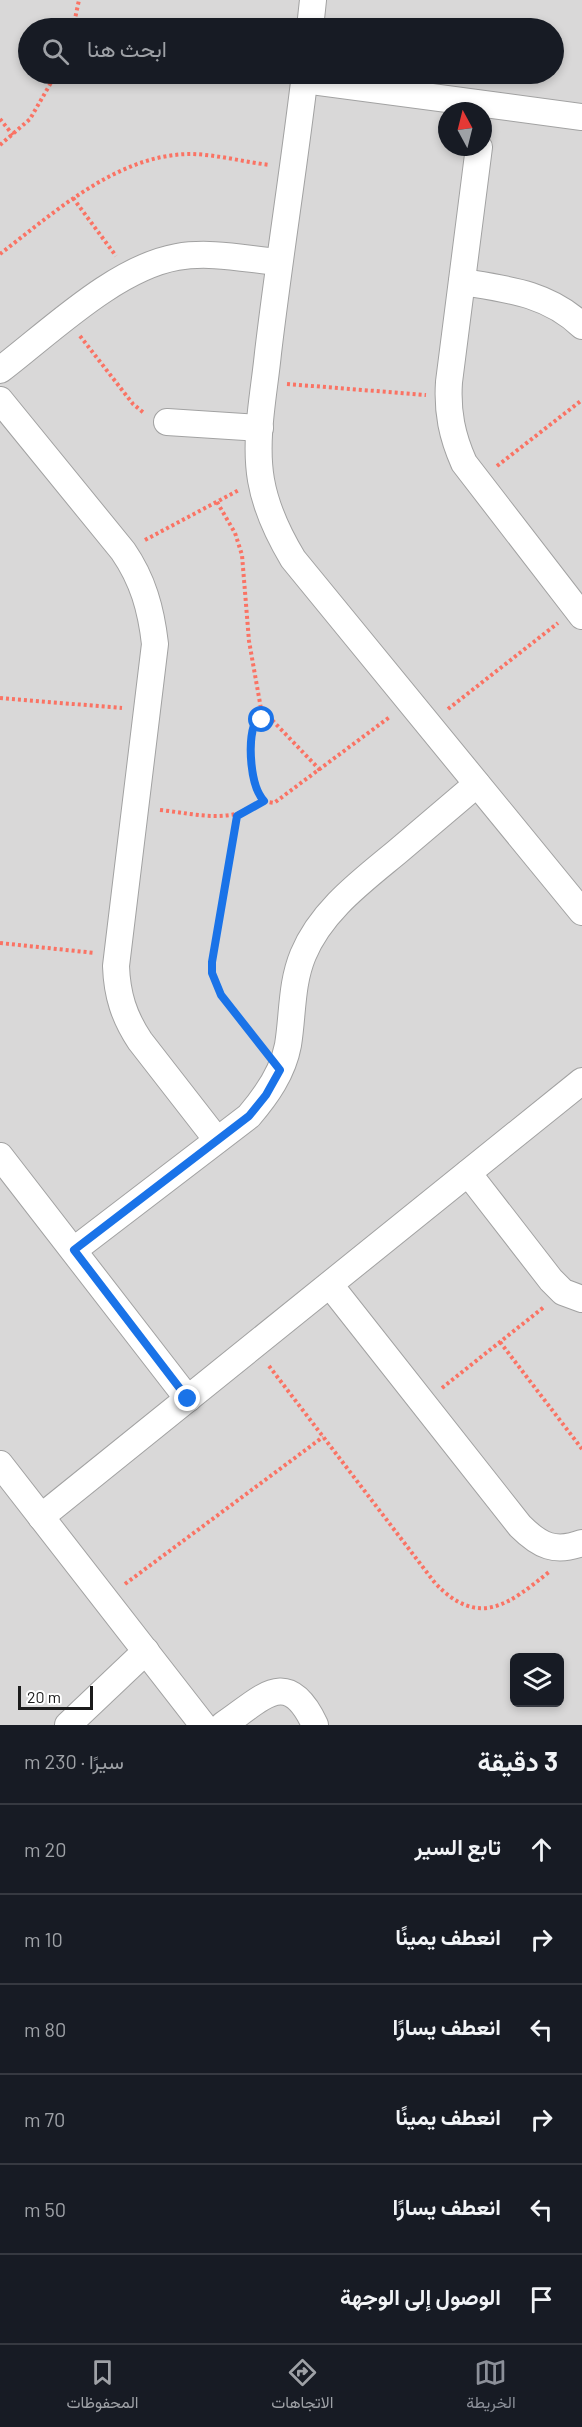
<!DOCTYPE html>
<html lang="ar">
<meta charset="utf-8">
<style>
:root{--surface:#171b24;--page:#242831;--text:#f1f3f6;--muted:#9ea1a6;--line:#363941;--accent:#8c9099}
body{margin:0;font-family:Barlow,Vazirmatn,sans-serif;background:var(--page);color:var(--text);direction:rtl}
.controls{position:absolute;right:18px;bottom:18px;display:grid;overflow:hidden;border-radius:9px;box-shadow:0 3px 9px #0003}
.controls button{width:54px;height:54px;display:grid;place-items:center;padding:0;border:0;border-bottom:2px solid var(--line);background:var(--surface);color:var(--text);font:30px sans-serif}
.compass{position:absolute;left:438px;top:102px;width:54px;height:54px;border-radius:50%;background:var(--surface);box-shadow:0 3px 9px #0003;rotate:353deg}
.scale{position:absolute;left:18px;bottom:15px;width:75px;box-sizing:border-box;padding-left:6px;border:3px solid #1b1b1b;border-top:0;font-size:16px;line-height:21px;white-space:nowrap;color:#1b1b1b;-webkit-text-stroke:4px #fff;paint-order:stroke}
.stop{position:absolute;width:18px;height:18px;margin:-14px;border:4px solid #1a73e8;border-radius:50%;background:#fff}
.stop.end{background:#1a73e8;border-color:#fff;box-shadow:0 2px 6px #0008}
.list{margin:0;padding:0;list-style:none}
h2{display:flex;justify-content:space-between;align-items:center;height:78px;margin:0;padding:0 24px;font-size:26px}
h2 small{font-size:20px;font-weight:400;color:var(--muted)}
.list li{display:grid;grid-template-columns:39px 1fr auto;gap:18px;align-items:center;box-sizing:border-box;height:90px;padding:0 24px;border-top:2px solid var(--line)}
.list b{display:block;font-size:22px;white-space:nowrap}
.list em{font-size:20px;font-style:normal;color:var(--muted)}
.icon{flex:none;width:33px;height:33px;fill:none;stroke:currentColor;stroke-width:2;stroke-linecap:round;stroke-linejoin:round}
.map{position:relative;flex:none;width:582px;height:1725px;overflow:hidden;direction:ltr}
.search{position:absolute;background:var(--surface);box-shadow:0 3px 9px #0003;left:18px;right:18px;top:18px;height:66px;display:flex;align-items:center;gap:15px;box-sizing:border-box;padding:0 21px;border-radius:33px;color:var(--muted);font-size:22px}
.sheet{height:618px;background:var(--surface)}
nav{display:flex;justify-content:space-around;align-items:center;box-sizing:border-box;height:84px;border-top:2px solid var(--line);background:var(--surface);font-size:16px;color:var(--muted)}
nav a{display:grid;justify-items:center;gap:3px}
nav .on{color:var(--accent)}
.map>svg:first-child{display:block}
</style>
<div class="map">
<svg width="582" height="1725" viewBox="0 0 582 1725">
<rect width="100%" height="100%" fill="#ede8e0"/>
<path fill="#d9d8d8" fill-rule="evenodd" d="M0,0h582v1725h-582zM28,28h526v46h-526zM447,111h36v36h-36zM514,1658h46v44h-46z"/>
<g fill="none" stroke-linecap="round" stroke-linejoin="round">
<defs>
<g id="minor">
<polyline points="310,28 313,0"/>
<path d="M305,74c-11,93 -26,186 -37,279 -4,41 -14,86 -7,127 5,29 17,54 32,79l289,353"/>
<polyline points="304,80 582,117"/>
<path d="M479,147l-30,235c-2,30 3,54 15,81l118,153"/>
<path d="M462,282c44,7 86,11 120,44"/>
<path d="M0,370c50,-38 115,-102 177,-113 33,-6 69,2 102,5"/>
<path d="M0,400l123,151c20,29 28,58 32,93l-39,322c1,29 8,51 24,75l77,99"/>
<polyline points="167,422 260,428"/>
<polyline points="0,1156 188,1399"/>
<polyline points="468,1173 551,1280 563,1292 582,1299"/>
<path d="M74,1250l175,-134c18,-21 34,-44 39,-71 5,-31 3,-61 15,-90 18,-44 59,-74 94,-103 27,-23 54,-46 80,-68"/>
<path d="M330,1285l190,241c20,20 35,27 62,17"/>
<polyline points="0,1464 203,1725"/>
<polyline points="41,1517 582,1081"/>
<polyline points="68,1725 146,1651"/>
<path d="M223,1725c39,-26 64,-60 92,0"/>
</g>
</defs>
<use href="#minor" stroke="#a2a2a2" stroke-width="28"/>
<g stroke="#fa7364" stroke-width="4" stroke-dasharray="3 3" stroke-linecap="butt">
<polyline points="73,28 79,0"/>
<polyline points="0,119 13,135"/>
<polyline points="0,145 30,119 56,74"/>
<polyline points="73,198 116,256"/>
<path d="M0,254c55,-42 119,-101 193,-100 25,1 52,8 77,11"/>
<polyline points="80,336 133,404 144,413"/>
<polyline points="287,384 426,395"/>
<polyline points="497,466 582,400"/>
<polyline points="217,502 235,533 242,555 249,641 263,720"/>
<polyline points="145,540 239,490"/>
<polyline points="0,698 122,708"/>
<polyline points="448,709 558,623"/>
<path d="M320,770l-48,-50h-9l-9,5c-4,15 -4,56 4,70 4,6 9,7 16,8l117,-87"/>
<path d="M160,810c38,4 71,15 104,-9"/>
<path d="M237,816l-25,146c1,34 31,60 51,86"/>
<polyline points="0,943 95,953"/>
<polyline points="500,1342 582,1449"/>
<path d="M269,1366l166,217c44,46 74,21 114,-11"/>
<polyline points="442,1388 544,1307"/>
<polyline points="125,1584 323,1437"/>
</g>
<use href="#minor" stroke="#fff" stroke-width="26"/>
</g>
<g fill="none" stroke-linecap="round" stroke-linejoin="round">
<path stroke="#1a73e8" stroke-width="8" d="M188,1399l-114,-149 175,-134 17,-21 14,-25 -59,-75 -9,-22v-11l25,-146 27,-15c-14,-15 -16,-57 -10,-76l8,-5"/>
</g>
</svg>
<div class="controls">
<button><svg class="icon" aria-label="layers" viewBox="0 0 24 24"><path d="M12 4l9 5-9 5-9-5zM3 14l9 5 9-5"/></svg></button>
</div>
<svg class="compass" viewBox="-18 -18 36 36"><path d="M0-13l5 13h-10z" fill="#e53935"/><path d="M0 13l5-13h-10z" fill="#9ea1a6"/></svg>
<div class="scale">20 m</div>
<div class="stop" style="left:262px;top:720px"></div>
<div class="stop end" style="left:188px;top:1399px"></div>
<div class="search"><svg class="icon" aria-label="search" viewBox="0 0 24 24"><circle cx="10" cy="10" r="6"/><path d="M15 15l6 6"/></svg>ابحث هنا</div>
</div>
<section class="sheet">
<h2>3 دقيقة<small>سيرًا · 230 m</small></h2>
<ul class="list">
<li><svg class="icon" aria-label="ahead" viewBox="0 0 24 24"><path d="M12 20V5M6 11l6-6 6 6"/></svg><div><b>تابع السير</b></div><em>20 m</em></li>
<li><svg class="icon" aria-label="right" viewBox="0 0 24 24"><path d="M7 20v-9h11M14 6l5 5-5 5"/></svg><div><b>انعطف يمينًا</b></div><em>10 m</em></li>
<li><svg class="icon" aria-label="left" viewBox="0 0 24 24"><path d="M17 20v-9H6M10 6l-5 5 5 5"/></svg><div><b>انعطف يسارًا</b></div><em>80 m</em></li>
<li><svg class="icon" aria-label="right" viewBox="0 0 24 24"><path d="M7 20v-9h11M14 6l5 5-5 5"/></svg><div><b>انعطف يمينًا</b></div><em>70 m</em></li>
<li><svg class="icon" aria-label="left" viewBox="0 0 24 24"><path d="M17 20v-9H6M10 6l-5 5 5 5"/></svg><div><b>انعطف يسارًا</b></div><em>50 m</em></li>
<li><svg class="icon" aria-label="arrive" viewBox="0 0 24 24"><path d="M6 21V4h12l-3 4 3 4H6"/></svg><div><b>الوصول إلى الوجهة</b></div></li>
</ul>
</section>
<nav>
<a class="on"><svg class="icon" aria-label="map" viewBox="0 0 24 24"><path d="M3 6l6-2 6 2 6-2v14l-6 2-6-2-6 2zM9 4v14M15 6v14"/></svg>الخريطة</a>
<a><svg class="icon" aria-label="directions" viewBox="0 0 24 24"><path d="M12 3l9 9-9 9-9-9zM9 14v-3h6M13 9l2 2-2 2"/></svg>الاتجاهات</a>
<a><svg class="icon" aria-label="saved" viewBox="0 0 24 24"><path d="M7 4h10v16l-5-4-5 4z"/></svg>المحفوظات</a>
</nav>
